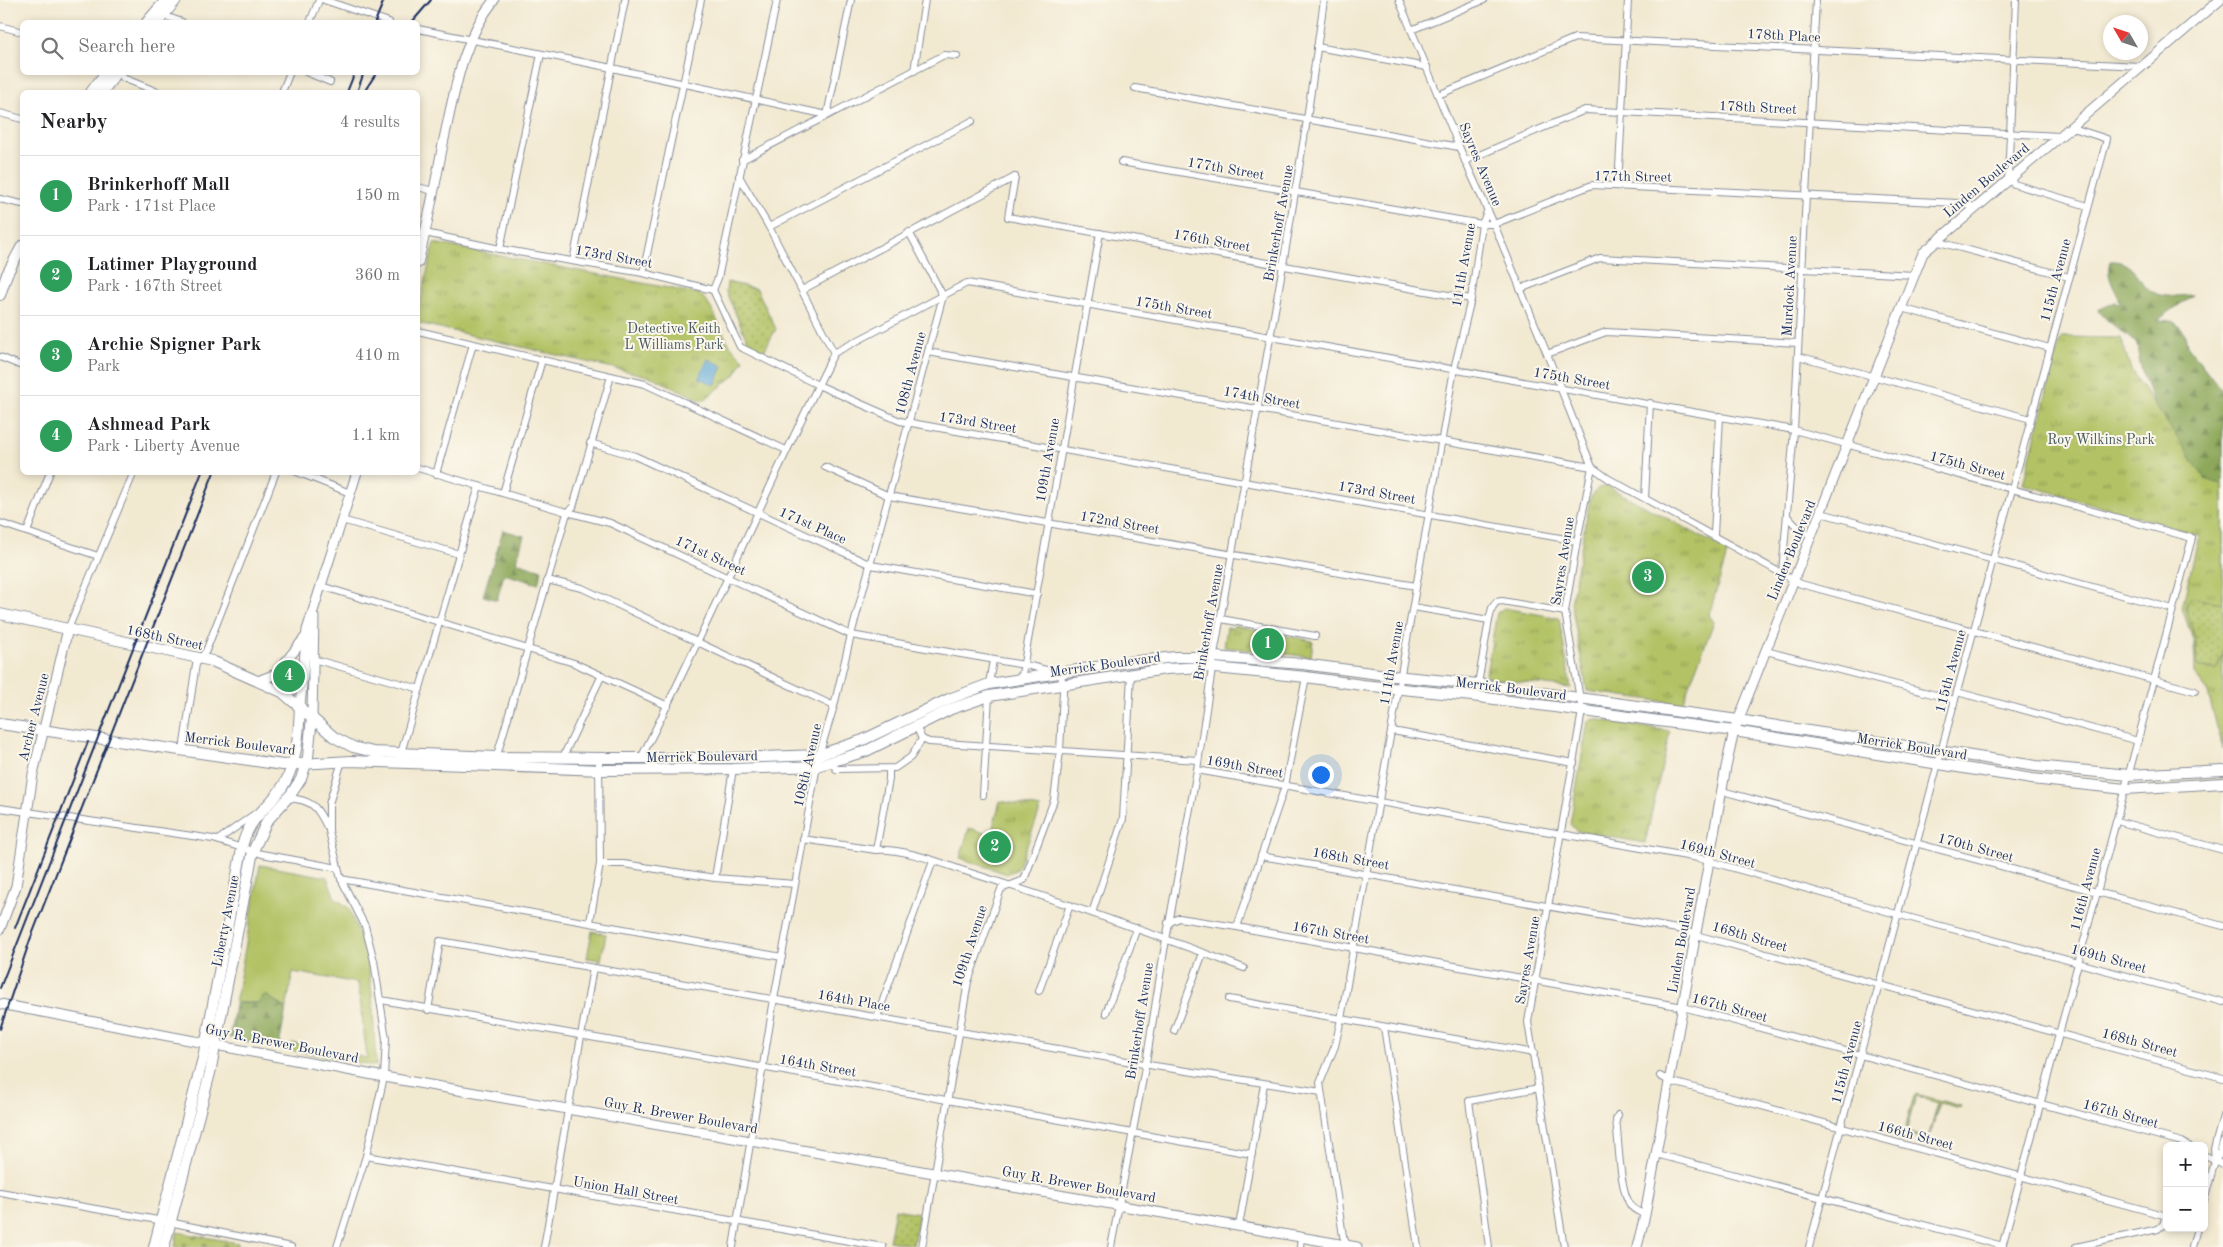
<!DOCTYPE html>
<meta charset="utf-8">
<style>
:root{--surface:#fff;--page:#f6f6f6;--text:#202124;--muted:#757577;--line:#e0e0e0;--accent:#7c3aed}
body{margin:0;font-family:"Old Standard TT",serif;background:var(--page);color:var(--text)}
.controls{position:absolute;right:15px;bottom:15px;display:grid;overflow:hidden;border-radius:8px;box-shadow:0 2px 8px #0003}
.controls button{width:45px;height:45px;display:grid;place-items:center;padding:0;border:0;border-bottom:1px solid var(--line);background:var(--surface);color:var(--text);font:25px sans-serif}
.compass{position:absolute;left:2103px;top:15px;width:45px;height:45px;border-radius:50%;background:var(--surface);box-shadow:0 2px 8px #0003;rotate:309deg}
.you{position:absolute;left:1320px;top:774px;width:18px;height:18px;margin:-12px;border:4px solid #fff;border-radius:50%;background:#1a73e8;box-shadow:0 0 0 8px #1a73e833}
.badge{display:grid;place-items:center;width:32px;height:32px;border-radius:50%;background:var(--accent);color:#fff;font-size:16px;font-weight:700}
.pin{position:absolute;translate:-50% -50%;border:2px solid #fff;box-shadow:0 1px 5px #0006}
.list{margin:0;padding:0;list-style:none}
h2{display:flex;justify-content:space-between;align-items:center;height:65px;margin:0;padding:0 20px;font-size:21px}
h2 small{font-size:16px;font-weight:400;color:var(--muted)}
.list li{display:grid;grid-template-columns:32px 1fr auto;gap:15px;align-items:center;box-sizing:border-box;height:80px;padding:0 20px;border-top:1px solid var(--line)}
.list b{display:block;font-size:19px;white-space:nowrap}
.list p{margin:0;font-size:16px;white-space:nowrap;color:var(--muted)}
.list em{font-size:16px;font-style:normal;color:var(--muted)}
.icon{flex:none;width:28px;height:28px;fill:none;stroke:currentColor;stroke-width:2;stroke-linecap:round;stroke-linejoin:round}
.map{position:relative;flex:none;width:2223px;height:1247px;overflow:hidden}
.search{position:absolute;background:var(--surface);box-shadow:0 2px 8px #0003;left:20px;top:20px;width:400px;height:55px;display:flex;align-items:center;gap:12px;box-sizing:border-box;padding:0 18px;border-radius:8px;color:var(--muted);font-size:19px}
.panel{position:absolute;background:var(--surface);box-shadow:0 2px 8px #0003;left:20px;top:90px;width:400px;height:385px;border-radius:8px}
.map>svg:first-child{display:block}
</style>
<div class="map">
<svg width="2223" height="1247" viewBox="0 0 2223 1247">
<defs>
<pattern id="forest-firs" width="22" height="20" patternUnits="userSpaceOnUse" patternTransform="scale(1.25)"><rect width="22" height="20" fill="#8da85a"/><path d="M5 1l3.5 6h-7zM16 11l3.5 6h-7z" fill="#72894e"/></pattern>
<pattern id="cemetery-stones" width="16" height="16" patternUnits="userSpaceOnUse" patternTransform="scale(1.25)"><rect width="16" height="16" fill="#b2c265"/><path d="M2 7V4a2 2 0 0 1 4 0v3zM10 15v-3a2 2 0 0 1 4 0v3z" fill="#909e56"/></pattern>
<pattern id="park-tufts" width="24" height="20" patternUnits="userSpaceOnUse" patternTransform="scale(1.25)"><rect width="24" height="20" fill="#b2c265"/><path d="M3 7l-1-3M5 7V3M7 7l1-3M15 17l-1-3M17 17v-4M19 17l1-3" fill="none" stroke="#909e56"/></pattern>
<pattern id="garden-dots" width="8" height="8" patternUnits="userSpaceOnUse" patternTransform="scale(1.25)"><rect width="8" height="8" fill="#b2c265"/><path d="M2 2h.1M6 6h.1" fill="none" stroke="#909e56" stroke-width="1.8" stroke-linecap="round"/></pattern>
</defs>
<rect width="100%" height="100%" fill="#fbf7ec"/>
<filter id="ink" filterUnits="userSpaceOnUse"><feTurbulence type="fractalNoise" baseFrequency=".02" numOctaves="2"/><feDisplacementMap in="SourceGraphic" scale="10" xChannelSelector="R" yChannelSelector="G"/><feConvolveMatrix kernelMatrix="1 2 1 2 8 2 1 2 1" color-interpolation-filters="sRGB"/></filter>
<filter id="wash" filterUnits="userSpaceOnUse"><feTurbulence type="fractalNoise" baseFrequency=".0096" numOctaves="4" result="noise"/><feDisplacementMap in="SourceGraphic" scale="20" xChannelSelector="R" yChannelSelector="G"/><feGaussianBlur stdDeviation="1.12" result="paint"/><feColorMatrix in="noise" values="0 0 0 0 0 0 0 0 0 0 0 0 0 0 0 0 0 1.4 0 .05"/><feComposite in="paint" operator="in"/></filter>
<g filter="url(#wash)">
<rect width="100%" height="100%" fill="#f2e9d1"/>
<g fill="#b2c265" stroke="#667862" fill-rule="evenodd">
<polygon points="260,865 327,877 335,898 349,908 367,958 372,994 376,1066 290,1050 292,1043 367,1058 358,983 293,972 286,1009 268,996 258,1003 237,1003 231,1038 229,1038"/>
<polygon points="592,931 606,934 601,960 587,958"/>
<path d="M1916,1094l45,12 -1,2 -20,-5 -12,37 -22,-6 -2,-2 10,-36zM1916,1096l22,7 -10,35 -22,-6z"/>
</g>
<g fill="url(#forest-firs)" stroke="#546c5c">
<path d="M2110,261c28,-1 26,25 47,33 10,4 26,1 36,1l-35,25 14,1 6,4 7,8 2,12 36,47v207l-67,-192c-10,-21 -17,-40 -19,-63l-30,-24 -9,-10 17,-8 6,1c-6,-14 -16,-27 -11,-42z"/>
<polygon points="503,530 524,536 516,562 542,570 538,584 504,574 497,600 483,596"/>
<polygon points="263,996 268,996 286,1009 280,1041 281,1049 231,1038 237,1003 258,1003"/>
</g>
<polygon fill="url(#cemetery-stones)" stroke="#667862" points="177,1232 238,1243 238,1247 175,1247"/>
<g fill="url(#park-tufts)" stroke="#667862">
<path d="M434,243l266,51c19,18 22,51 44,65l-9,16 -32,26 -51,-24 -234,-54v-12z"/>
<polygon points="2061,337 2121,338 2131,370 2205,479 2223,485 2223,749 2207,690 2195,675 2194,643 2182,608 2199,535 2023,484"/>
<polygon points="1607,486 1728,551 1709,615 1714,622 1682,704 1587,691 1571,603 1590,498 1598,488"/>
<polygon points="1504,608 1559,618 1571,688 1488,678 1486,674 1497,613"/>
<polygon points="1234,625 1313,641 1311,657 1224,647 1227,627 1233,628"/>
<polygon points="1594,719 1670,731 1645,843 1576,831 1570,824 1588,721"/>
<polygon points="1000,801 1041,808 1019,866 1016,870 1007,874 960,858 969,828 991,835"/>
</g>
<g fill="url(#garden-dots)" stroke="#667862">
<polygon points="727,282 757,289 776,329 764,351 749,344 726,292"/>
<polygon points="2190,598 2223,603 2223,652 2217,669 2197,666 2196,642 2186,607"/>
<polygon points="895,1209 919,1213 913,1245 889,1241"/>
</g>
<polygon fill="#5fa8d6" stroke="#3d6c9a" points="708,359 723,366 715,385 699,378"/>
</g>
<g filter="url(#ink)">
<g fill="none" stroke-linecap="round" stroke-linejoin="round">
<defs>
<g id="minor">
<polyline points="324,0 389,22"/>
<polyline points="1399,0 1465,161 1494,224 1547,354 1592,467 1577,541 1565,612 1582,711 1528,1022 1564,1247"/>
<polyline points="2016,0 2008,179 2014,184 2088,206"/>
<polyline points="162,15 182,22"/>
<polyline points="310,22 319,0"/>
<polyline points="0,26 22,32"/>
<polyline points="418,29 612,68 827,115"/>
<polyline points="1411,30 1484,0"/>
<polyline points="1317,47 1427,67"/>
<polyline points="914,71 925,0"/>
<polyline points="120,72 123,78 158,92"/>
<polyline points="306,72 330,82"/>
<polyline points="1135,88 1459,147"/>
<polyline points="282,92 290,72"/>
<polyline points="1438,95 1575,38 2140,66"/>
<polyline points="0,113 22,119"/>
<polyline points="827,115 851,0"/>
<polyline points="742,160 944,55 957,56"/>
<polyline points="1465,161 1585,110 2060,136"/>
<polyline points="1121,162 1482,224 1494,224 1592,185 1957,203 1976,207"/>
<polyline points="739,176 769,227 834,353"/>
<polyline points="1015,177 1008,217 1471,299"/>
<polyline points="1618,186 1628,0"/>
<polyline points="418,187 433,191"/>
<polyline points="0,199 22,204"/>
<polyline points="769,227 972,121"/>
<polyline points="909,232 943,296"/>
<polyline points="425,233 500,249 643,273 713,290 740,347 818,385 900,421 1577,541"/>
<polyline points="1935,241 2069,277"/>
<polyline points="500,249 541,54"/>
<polyline points="573,261 625,0"/>
<polyline points="643,273 701,0"/>
<polyline points="1520,289 1600,258 1914,275"/>
<polyline points="713,290 718,278 777,0"/>
<polyline points="802,290 1015,177"/>
<polyline points="1901,308 2050,348"/>
<polyline points="418,331 645,384 786,450"/>
<polyline points="928,352 1592,467 1609,479 1801,584 2195,691"/>
<polyline points="834,353 967,283 1794,430 2192,538 2002,1247"/>
<polyline points="1547,354 1606,332 1798,343"/>
<polyline points="1798,356 2031,419"/>
<polyline points="0,357 22,366"/>
<polyline points="590,443 635,456 871,565 1037,594"/>
<polyline points="825,467 889,496 1416,586"/>
<polyline points="418,468 563,511 610,523 851,635 1030,666 1046,670 1047,674"/>
<polyline points="297,472 350,493"/>
<polyline points="436,474 473,344"/>
<polyline points="503,493 542,360"/>
<polyline points="1645,498 1650,403"/>
<polyline points="1821,513 2173,609"/>
<polyline points="1787,516 1795,525 1811,536"/>
<polyline points="342,520 459,554"/>
<polyline points="0,523 98,556"/>
<polyline points="27,532 50,472"/>
<polyline points="1714,535 1720,416"/>
<polyline points="1782,573 1794,430 1816,0"/>
<polyline points="547,580 582,588 834,706"/>
<polyline points="321,586 574,663 668,706"/>
<polyline points="1413,607 1489,620 1492,608 1496,602 1502,601 1565,612"/>
<polyline points="1221,619 1315,636"/>
<polyline points="68,629 134,472"/>
<polyline points="1766,651 1955,700"/>
<polyline points="313,659 420,689"/>
<polyline points="1021,680 1100,233"/>
<polyline points="989,684 993,660"/>
<polyline points="1478,684 1489,620"/>
<polyline points="1957,692 2138,741"/>
<polyline points="916,726 922,739 929,742 1198,760"/>
<polyline points="1392,731 1574,763"/>
<polyline points="183,750 196,664 206,651 276,472"/>
<polyline points="401,753 479,486"/>
<polyline points="563,757 602,675"/>
<path d="M641,758c68,-133 126,-271 193,-405"/>
<polyline points="496,759 567,513 573,507 611,376"/>
<polyline points="832,762 836,769 895,768 911,757 922,739"/>
<polyline points="1197,770 1698,858 1889,912 2223,1002"/>
<polyline points="1722,791 2223,926"/>
<polyline points="983,795 989,696"/>
<path d="M288,798c24,2 29,8 39,29"/>
<polyline points="0,808 213,839 262,854 338,868"/>
<polyline points="2117,821 2223,850"/>
<path d="M803,839l73,11c29,-2 67,14 95,23 92,29 182,61 273,95"/>
<polyline points="218,840 256,813"/>
<polyline points="876,850 889,779 889,769"/>
<polyline points="1261,856 1683,930 1696,935 2223,1078"/>
<polyline points="600,864 624,864 715,878 795,884"/>
<polyline points="715,878 733,769"/>
<polyline points="341,879 782,957"/>
<polyline points="1092,913 1123,819 1131,675"/>
<polyline points="590,922 600,864 599,758"/>
<polyline points="1168,923 1179,918 1237,927 1683,1007 2182,1142 2189,1146"/>
<polyline points="1237,927 1285,786 1306,677"/>
<polyline points="1039,991 1070,905"/>
<polyline points="1229,999 1534,1053"/>
<polyline points="381,1000 1252,1154"/>
<polyline points="428,1010 440,941 1155,1066 1321,1092"/>
<polyline points="1106,1013 1137,928"/>
<polyline points="877,1017 933,861"/>
<polyline points="1384,1027 1418,1247"/>
<polyline points="1174,1031 1203,953"/>
<polyline points="1660,1076 1669,1081 2167,1216"/>
<path d="M1618,1115l-2,5c3,21 3,70 15,86 3,4 9,6 14,9"/>
<polyline points="1656,1154 2003,1246"/>
<polyline points="2204,1155 2223,1165"/>
<polyline points="366,1156 883,1247"/>
<polyline points="2215,1161 2219,1155 2223,1142"/>
<polyline points="0,1192 169,1222 291,1247"/>
<polyline points="2204,1201 2215,1161 2214,1149 2223,1116"/>
<polyline points="1239,1226 1264,1084"/>
<polyline points="337,1247 366,1156 384,1077 386,1039 374,961 365,926 341,879 329,831 329,804 342,761"/>
<polyline points="544,1247 593,968"/>
<polyline points="733,1247 774,999 819,755 834,706 851,635 943,296"/>
<polyline points="922,1247 968,982 1001,889 1024,880 1054,800 1060,751 1063,691 1061,671"/>
<polyline points="1111,1247 1147,1057 1164,951 1197,770 1215,649 1283,265 1306,126 1324,0"/>
<polyline points="1300,1247 1301,1237"/>
<polyline points="1348,1247 1343,1236 1320,1083 1335,1046 1341,1019 1454,369 1471,299 1482,224 1487,212"/>
<polyline points="1489,1247 1469,1101 1539,1088"/>
<polyline points="1809,1247 1957,692 2107,139 2070,127"/>
<polyline points="2076,1247 2158,1229 2163,1225 2166,1215"/>
<polyline points="2192,1247 2197,1228"/>
</g>
<polyline id="tertiary" points="0,929 16,886 33,774 68,629"/>
<g id="secondary">
<path d="M418,263c10,-41 18,-83 26,-124 11,-49 18,-98 50,-139"/>
<polyline points="258,681 276,674 307,635"/>
<polyline points="300,706 307,630 357,472"/>
<polyline points="312,717 314,617"/>
<polyline points="0,1004 384,1077 1357,1247"/>
<polyline points="1637,1247 1645,1215 1726,767 1734,731 1923,253 2220,0"/>
</g>
<g id="primary">
<polyline points="147,22 166,0"/>
<polyline points="158,22 176,0"/>
<polyline points="91,92 106,72"/>
<polyline points="102,92 118,72"/>
<polyline points="0,295 7,274 22,246"/>
<polyline points="0,614 212,661 282,692 334,737 353,747 373,752 496,757 605,758 733,758 819,755 863,740 949,699 989,684 1128,662 1176,657 1214,657 1303,664 1394,676 1478,684 1738,720 2036,766 2129,775 2223,770"/>
<polyline points="0,724 283,765 351,761 604,770 733,769 817,766 866,751 951,709 989,696 1166,669 1205,667 1306,677 1362,685 1472,696 1734,731 2032,779 2125,789 2223,783"/>
<path d="M154,1247l49,-189 40,-215c8,-28 26,-35 40,-57 14,-22 16,-55 17,-80"/>
<polyline points="164,1247 210,1073 253,851 267,821 291,794 301,779 308,757 312,717"/>
</g>
</defs>
<use href="#minor" stroke="#868c98" stroke-width="8"/>
<use href="#tertiary" stroke="#868c98" stroke-width="11"/>
<use href="#secondary" stroke="#868c98" stroke-width="11"/>
<use href="#primary" stroke="#868c98" stroke-width="12"/>
<use href="#minor" stroke="#fff" stroke-width="6"/>
<use href="#tertiary" stroke="#fff" stroke-width="9"/>
<use href="#secondary" stroke="#fff" stroke-width="9"/>
<use href="#primary" stroke="#fff" stroke-width="10"/>
<g stroke="#1b2f5e" stroke-width="2">
<polyline points="375,22 384,0"/>
<polyline points="412,22 431,0"/>
<polyline points="347,92 355,72"/>
<polyline points="357,92 364,72"/>
<polyline points="364,92 377,72"/>
<polyline points="15,928 88,742"/>
<polyline points="0,988 202,472"/>
<polyline points="0,1029 30,940 214,472"/>
</g>
</g>
</g>
<g text-anchor="middle" stroke-width="4" stroke-linejoin="round" paint-order="stroke">
<g font-size="14" fill="#1b2f5e" stroke="#fbf7ec">
<text transform="translate(1784 35) rotate(3)" y="5">178th Place</text>
<text transform="translate(1758 107) rotate(3)" y="5">178th Street</text>
<text transform="translate(1481 164) rotate(67)" y="5">Sayres Avenue</text>
<text transform="translate(1226 168) rotate(10)" y="5">177th Street</text>
<text transform="translate(1633 176) rotate(1)" y="5">177th Street</text>
<text transform="translate(1986 180) rotate(-40)" y="5">Linden Boulevard</text>
<text transform="translate(1278 223) rotate(-80)" y="5">Brinkerhoff Avenue</text>
<text transform="translate(1212 240) rotate(10)" y="5">176th Street</text>
<text transform="translate(614 256) rotate(10)" y="5">173rd Street</text>
<text transform="translate(1463 265) rotate(-80)" y="5">111th Avenue</text>
<text transform="translate(2055 280) rotate(-75)" y="5">115th Avenue</text>
<text transform="translate(1789 286) rotate(-87)" y="5">Murdock Avenue</text>
<text transform="translate(1174 307) rotate(10)" y="5">175th Street</text>
<text transform="translate(910 373) rotate(-75)" y="5">108th Avenue</text>
<text transform="translate(1572 378) rotate(10)" y="5">175th Street</text>
<text transform="translate(1262 397) rotate(10)" y="5">174th Street</text>
<text transform="translate(978 422) rotate(9)" y="5">173rd Street</text>
<text transform="translate(1047 460) rotate(-80)" y="5">109th Avenue</text>
<text transform="translate(1968 465) rotate(15)" y="5">175th Street</text>
<text transform="translate(1377 492) rotate(10)" y="5">173rd Street</text>
<text transform="translate(1120 522) rotate(10)" y="5">172nd Street</text>
<text transform="translate(813 525) rotate(24)" y="5">171st Place</text>
<text transform="translate(1791 550) rotate(-68)" y="5">Linden Boulevard</text>
<text transform="translate(711 555) rotate(25)" y="5">171st Street</text>
<text transform="translate(1562 561) rotate(-81)" y="5">Sayres Avenue</text>
<text transform="translate(1208 622) rotate(-80)" y="5">Brinkerhoff Avenue</text>
<text transform="translate(165 637) rotate(12)" y="5">168th Street</text>
<text transform="translate(1391 663) rotate(-80)" y="5">111th Avenue</text>
<text transform="translate(1105 664) rotate(-8)" y="5">Merrick Boulevard</text>
<text transform="translate(1950 671) rotate(-75)" y="5">115th Avenue</text>
<text transform="translate(1511 688) rotate(7)" y="5">Merrick Boulevard</text>
<text transform="translate(33 717) rotate(-76)" y="5">Archer Avenue</text>
<text transform="translate(240 743) rotate(7)" y="5">Merrick Boulevard</text>
<text transform="translate(1912 746) rotate(9)" y="5">Merrick Boulevard</text>
<text transform="translate(702 756) rotate(-1)" y="5">Merrick Boulevard</text>
<text transform="translate(807 765) rotate(-77)" y="5">108th Avenue</text>
<text transform="translate(1245 766) rotate(10)" y="5">169th Street</text>
<text transform="translate(1976 847) rotate(15)" y="5">170th Street</text>
<text transform="translate(1718 853) rotate(15)" y="5">169th Street</text>
<text transform="translate(1351 858) rotate(10)" y="5">168th Street</text>
<text transform="translate(2085 889) rotate(-75)" y="5">116th Avenue</text>
<text transform="translate(225 921) rotate(-79)" y="5">Liberty Avenue</text>
<text transform="translate(1331 932) rotate(10)" y="5">167th Street</text>
<text transform="translate(1750 936) rotate(16)" y="5">168th Street</text>
<text transform="translate(1681 940) rotate(-80)" y="5">Linden Boulevard</text>
<text transform="translate(969 946) rotate(-72)" y="5">109th Avenue</text>
<text transform="translate(2109 958) rotate(15)" y="5">169th Street</text>
<text transform="translate(1527 960) rotate(-80)" y="5">Sayres Avenue</text>
<text transform="translate(854 1000) rotate(10)" y="5">164th Place</text>
<text transform="translate(1730 1007) rotate(15)" y="5">167th Street</text>
<text transform="translate(1139 1021) rotate(-81)" y="5">Brinkerhoff Avenue</text>
<text transform="translate(2140 1042) rotate(15)" y="5">168th Street</text>
<text transform="translate(282 1043) rotate(11)" y="5">Guy R. Brewer Boulevard</text>
<text transform="translate(1846 1062) rotate(-75)" y="5">115th Avenue</text>
<text transform="translate(818 1065) rotate(10)" y="5">164th Street</text>
<text transform="translate(2121 1113) rotate(15)" y="5">167th Street</text>
<text transform="translate(681 1115) rotate(10)" y="5">Guy R. Brewer Boulevard</text>
<text transform="translate(1916 1135) rotate(15)" y="5">166th Street</text>
<text transform="translate(1079 1184) rotate(10)" y="5">Guy R. Brewer Boulevard</text>
<text transform="translate(626 1190) rotate(10)" y="5">Union Hall Street</text>
</g>
<g font-size="14" fill="#485b60" stroke="#fbf7ec">
<text x="674" y="333">Detective Keith<tspan x="674" dy="16">L Williams Park</tspan></text>
<text x="2101" y="444">Roy Wilkins Park</text>
</g>
</g>
</svg>
<div class="controls">
<button>+</button>
<button>−</button>
</div>
<svg class="compass" viewBox="-18 -18 36 36"><path d="M0-13l5 13h-10z" fill="#e53935"/><path d="M0 13l5-13h-10z" fill="#757577"/></svg>
<div class="you"></div>
<div class="pin badge" style="left:1268px;top:644px;background:#2e9e5b">1</div>
<div class="pin badge" style="left:995px;top:847px;background:#2e9e5b">2</div>
<div class="pin badge" style="left:1648px;top:577px;background:#2e9e5b">3</div>
<div class="pin badge" style="left:289px;top:676px;background:#2e9e5b">4</div>
<div class="search"><svg class="icon" aria-label="search" viewBox="0 0 24 24"><circle cx="10" cy="10" r="6"/><path d="M15 15l6 6"/></svg>Search here</div>
<section class="panel">
<h2>Nearby<small>4 results</small></h2>
<ul class="list">
<li><span class="badge" style="background:#2e9e5b">1</span><div><b>Brinkerhoff Mall</b><p>Park · 171st Place</p></div><em>150 m</em></li>
<li><span class="badge" style="background:#2e9e5b">2</span><div><b>Latimer Playground</b><p>Park · 167th Street</p></div><em>360 m</em></li>
<li><span class="badge" style="background:#2e9e5b">3</span><div><b>Archie Spigner Park</b><p>Park</p></div><em>410 m</em></li>
<li><span class="badge" style="background:#2e9e5b">4</span><div><b>Ashmead Park</b><p>Park · Liberty Avenue</p></div><em>1.1 km</em></li>
</ul>
</section>
</div>
